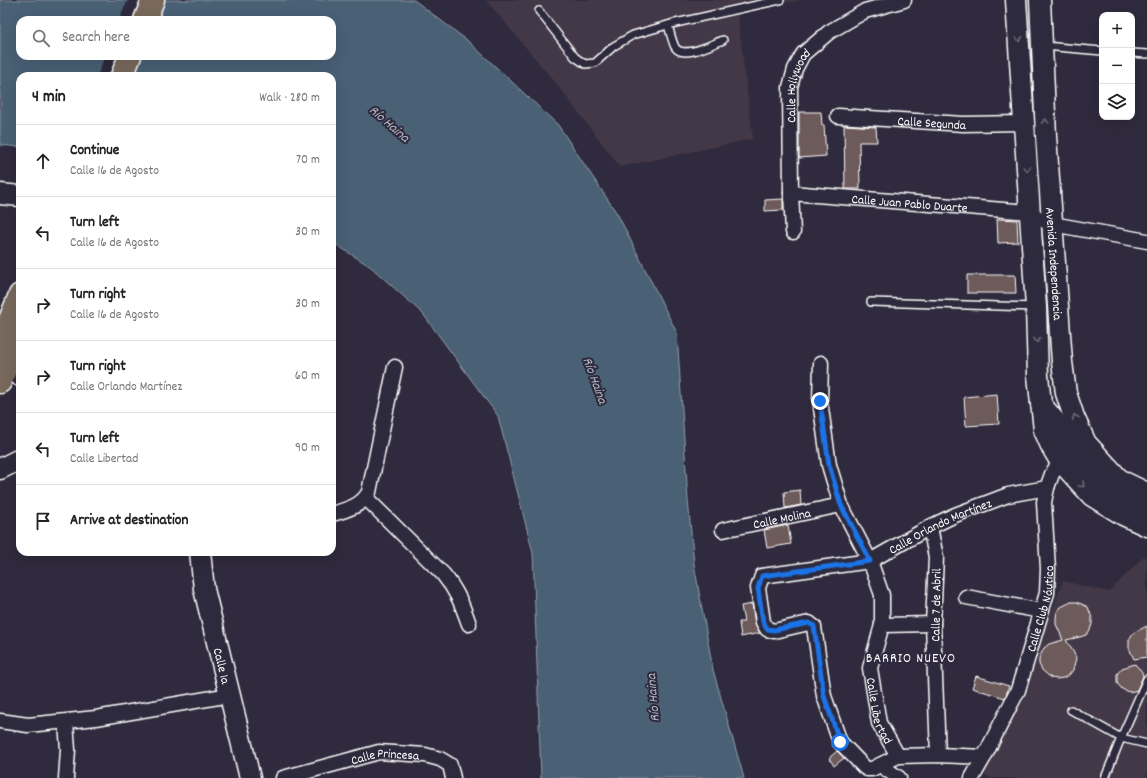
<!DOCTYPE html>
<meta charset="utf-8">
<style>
:root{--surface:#fff;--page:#f2f2f2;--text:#222;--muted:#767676;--line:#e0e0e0}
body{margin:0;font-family:Dekko,sans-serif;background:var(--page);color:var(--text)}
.controls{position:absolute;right:12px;top:12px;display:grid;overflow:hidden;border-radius:8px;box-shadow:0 4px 16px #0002}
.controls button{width:36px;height:36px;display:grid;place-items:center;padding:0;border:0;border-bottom:1px solid var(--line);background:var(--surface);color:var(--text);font:20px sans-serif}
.stop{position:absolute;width:12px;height:12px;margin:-9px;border:3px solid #1a73e8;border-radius:50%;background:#fff}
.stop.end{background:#1a73e8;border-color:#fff;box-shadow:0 1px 4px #0008}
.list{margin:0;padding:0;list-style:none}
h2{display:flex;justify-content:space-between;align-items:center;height:52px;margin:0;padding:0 16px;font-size:17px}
h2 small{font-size:13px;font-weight:400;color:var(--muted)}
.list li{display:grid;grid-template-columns:26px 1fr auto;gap:12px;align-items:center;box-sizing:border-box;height:72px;padding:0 16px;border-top:1px solid var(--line)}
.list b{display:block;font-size:15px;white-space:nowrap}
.list p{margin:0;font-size:13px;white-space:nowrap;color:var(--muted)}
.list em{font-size:13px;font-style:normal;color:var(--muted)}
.icon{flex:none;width:22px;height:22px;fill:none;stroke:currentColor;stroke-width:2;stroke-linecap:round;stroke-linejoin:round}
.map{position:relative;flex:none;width:1147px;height:778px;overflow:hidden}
.search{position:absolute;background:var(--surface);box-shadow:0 4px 16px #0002;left:16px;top:16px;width:320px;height:44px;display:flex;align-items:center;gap:10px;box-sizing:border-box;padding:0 14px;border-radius:12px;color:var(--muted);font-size:15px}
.panel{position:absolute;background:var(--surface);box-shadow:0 4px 16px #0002;left:16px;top:72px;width:320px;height:484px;border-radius:12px}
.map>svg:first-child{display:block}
</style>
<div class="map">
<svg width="1147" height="778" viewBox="0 0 1147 778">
<rect width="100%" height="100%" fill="#2f2a3d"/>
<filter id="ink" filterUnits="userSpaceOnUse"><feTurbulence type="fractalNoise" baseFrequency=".025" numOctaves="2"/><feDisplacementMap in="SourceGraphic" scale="8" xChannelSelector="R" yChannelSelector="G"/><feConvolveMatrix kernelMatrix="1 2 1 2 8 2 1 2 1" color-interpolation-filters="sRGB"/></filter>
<g filter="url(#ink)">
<g fill="#423846">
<polygon points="486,0 803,0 737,10 753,139 620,167 558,86"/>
<polygon points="1144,556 1147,558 1147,778 991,778 981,774 1028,674 1063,581 1109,592"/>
</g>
<path fill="#4a6075" stroke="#92a0ac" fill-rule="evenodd" d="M0,0h414l54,41 90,84 60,90 59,118 11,167 6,64 19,106 31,108h-203l-8,-225 -35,-137 -75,-102 -52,-47 -39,-25v-166h-312v71l-20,-2zM20,20h312v36h-312z"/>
<g fill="#2f2a3d">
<polygon points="128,0 161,0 153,20 119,20"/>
<polygon points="105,56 138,56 130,76 97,76"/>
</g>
<g fill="#6d5a5a" stroke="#fff">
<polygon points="799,112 821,112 822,125 824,125 826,156 799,158"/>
<polygon points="844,125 876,127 877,142 859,142 860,189 845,189"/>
<polygon points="783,199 783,210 765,211 765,200"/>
<polygon points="997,219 1017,220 1018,242 998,243"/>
<polygon points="967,275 1015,275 1016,293 967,293"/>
<polygon points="997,394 999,424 966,426 964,397"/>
<polygon points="800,490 801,505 785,508 784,492"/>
<polygon points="788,525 791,544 767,548 764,530"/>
<polygon points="1071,602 1077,602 1088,607 1092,618 1092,624 1090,630 1086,635 1080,637 1066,640 1074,653 1076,658 1073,670 1069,675 1063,678 1057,679 1051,678 1042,670 1039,664 1039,658 1044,648 1049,644 1063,640 1056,624 1056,618 1057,612 1061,607"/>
<polygon points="752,604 755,624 760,633 741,637 739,622 744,622 741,606"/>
<polygon points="1147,626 1147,657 1134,659 1129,648 1129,640 1133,633"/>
<polygon points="1135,664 1142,672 1143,676 1137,690 1130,692 1126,691 1122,689 1117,683 1117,674 1122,668"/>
<polygon points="976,676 1009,686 1005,698 972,688"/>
<polygon points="837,751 844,758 834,766 829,758"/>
</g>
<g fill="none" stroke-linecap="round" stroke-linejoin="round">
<defs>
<g id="lane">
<polyline points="539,11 575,57 585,64 595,63 614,46 633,35 671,24 780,0"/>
<path d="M668,25c2,7 4,16 7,22 8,13 37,-3 48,-7"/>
<polyline points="1044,46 1102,51"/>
<polyline points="1132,53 1147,54"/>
<polyline points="871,302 1035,307"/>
<polyline points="1071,710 1121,738 1147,744"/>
<polyline points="1105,778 1121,738 1147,679"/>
</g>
<g id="street">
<path id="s1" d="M838,116l125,8 62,-1"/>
<path id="s2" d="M791,193l238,19 11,7 12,5 95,17"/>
<path id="s3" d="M793,232l-2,-39 -1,-106 5,-18 8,-15 26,-22 36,-21 39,-11"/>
<path id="s4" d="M821,363l-1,38 9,64 12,40 29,56 12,34v30l-12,43 9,55 19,33"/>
<path d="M366,498l77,76c14,17 19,30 26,50"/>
<path d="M332,514c14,-4 30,-8 37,-22l26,-125"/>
<polyline points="930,527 936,557 933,624 938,755"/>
<path id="s5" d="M723,530l118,-25"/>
<polyline points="966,597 1041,611"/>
<polyline points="882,625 933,624"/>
<polyline points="0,721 28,725 96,718 230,695"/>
<path id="s6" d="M984,757l-46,-2 -40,1 -26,13h-5l-3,-2 -24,-25 -16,-46 -10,-69 -5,-4 -35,8 -7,-2 -4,-7 -5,-34 4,-12 108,-15 60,-34 25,-12 53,-20 39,-7"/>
<polyline points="880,765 899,778"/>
<polyline points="66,778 68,750 66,722"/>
<path id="s7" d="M283,778l96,-26 46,3 15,4 10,6 3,13"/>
<path id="s8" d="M972,778l12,-21 34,-67 29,-97 1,-24 -4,-67 3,-14 5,-14 8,-13 6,-5"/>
</g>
<g id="secondary">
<polyline points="1016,0 1036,307 1038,376 1044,430 1051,446 1060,461 1092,496 1123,515 1147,526"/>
<path id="s9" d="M1040,0l6,136 16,226 4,31 8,24 12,26 34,37 27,13"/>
<polyline points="0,194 20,196"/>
<polyline points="15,346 20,376"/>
<polyline points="1041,404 1055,421 1074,450 1097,475 1125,500 1145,512"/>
<polyline points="0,469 20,459"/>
<path id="s10" d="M200,552l4,37 46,189"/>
</g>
<g id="highway">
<polyline points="145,20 153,0"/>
<polyline points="122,76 130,56"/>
<polyline points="0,344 20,295"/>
<polyline points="0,382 20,333"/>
</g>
</defs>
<use href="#lane" stroke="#fff" stroke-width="10"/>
<use href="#street" stroke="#fff" stroke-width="17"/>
<use href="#secondary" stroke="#fff" stroke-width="23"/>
<use href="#highway" stroke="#fff" stroke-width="25"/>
<use href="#lane" stroke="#2f2a3d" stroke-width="7"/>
<use href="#street" stroke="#2f2a3d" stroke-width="14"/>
<use href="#secondary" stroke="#2f2a3d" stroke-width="20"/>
<use href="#highway" stroke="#78695c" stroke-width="22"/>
</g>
<defs><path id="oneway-chevron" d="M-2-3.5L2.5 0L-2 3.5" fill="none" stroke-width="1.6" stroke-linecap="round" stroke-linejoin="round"/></defs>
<g stroke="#6d6a77">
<use href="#oneway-chevron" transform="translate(1019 39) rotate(86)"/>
<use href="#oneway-chevron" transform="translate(1045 121) rotate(-93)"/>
<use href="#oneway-chevron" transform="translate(1027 169) rotate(87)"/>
<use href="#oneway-chevron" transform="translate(1037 340) rotate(88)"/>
<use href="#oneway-chevron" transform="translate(1075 417) rotate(-112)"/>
<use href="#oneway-chevron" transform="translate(1082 485) rotate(46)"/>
</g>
</g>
<g fill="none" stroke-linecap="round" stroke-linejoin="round" filter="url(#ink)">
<polyline stroke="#1a73e8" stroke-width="5" points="820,401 829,465 841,505 870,561 762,576 758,588 763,622 767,629 774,630 809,623 814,626 824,696 840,742"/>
</g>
<g text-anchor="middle" stroke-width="4" stroke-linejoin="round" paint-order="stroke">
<g font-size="13" fill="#fff" stroke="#2f2a3d">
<text dy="5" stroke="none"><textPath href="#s3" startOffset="148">Calle Hollywood</textPath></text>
<text dy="5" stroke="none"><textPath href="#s1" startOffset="94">Calle Segunda</textPath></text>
<text dy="5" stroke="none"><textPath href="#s2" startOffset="119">Calle Juan Pablo Duarte</textPath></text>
<text dy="5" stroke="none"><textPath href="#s9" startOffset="264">Avenida Independencia</textPath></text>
<text dy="5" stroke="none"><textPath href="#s5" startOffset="60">Calle Molina</textPath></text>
<text dy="5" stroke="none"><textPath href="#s6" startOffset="569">Calle Orlando Martínez</textPath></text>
<text transform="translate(935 605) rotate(-89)" y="5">Calle 7 de Abril</text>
<text dy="5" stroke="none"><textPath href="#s8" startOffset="184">Calle Club Náutico</textPath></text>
<text dy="5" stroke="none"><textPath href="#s10" startOffset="116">Calle 1a</textPath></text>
<text dy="5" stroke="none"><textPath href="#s4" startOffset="362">Calle Libertad</textPath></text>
<text dy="5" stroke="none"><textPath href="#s7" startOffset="105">Calle Princesa</textPath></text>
</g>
<g font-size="14" font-style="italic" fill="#aeb7c1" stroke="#2f2a3d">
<text transform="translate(390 123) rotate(41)" y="5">Río Haina</text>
<text transform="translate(596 380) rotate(70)" y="5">Río Haina</text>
<text transform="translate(652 698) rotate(-95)" y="5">Río Haina</text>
</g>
<g font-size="14" letter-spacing="1" fill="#fff" stroke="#2f2a3d">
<text x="911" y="662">BARRIO NUEVO</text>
</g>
</g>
</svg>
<div class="controls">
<button>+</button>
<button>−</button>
<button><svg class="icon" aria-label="layers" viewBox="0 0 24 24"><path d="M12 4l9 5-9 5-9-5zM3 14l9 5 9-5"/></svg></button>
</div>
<div class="stop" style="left:840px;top:742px"></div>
<div class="stop end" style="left:820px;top:401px"></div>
<div class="search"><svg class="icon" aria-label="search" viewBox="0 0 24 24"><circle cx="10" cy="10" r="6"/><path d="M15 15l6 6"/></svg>Search here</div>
<section class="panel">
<h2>4 min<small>Walk · 280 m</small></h2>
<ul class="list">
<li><svg class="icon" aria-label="ahead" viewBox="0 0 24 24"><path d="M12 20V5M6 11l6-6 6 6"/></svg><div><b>Continue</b><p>Calle 16 de Agosto</p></div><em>70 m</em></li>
<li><svg class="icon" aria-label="left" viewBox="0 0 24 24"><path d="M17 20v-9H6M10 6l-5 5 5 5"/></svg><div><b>Turn left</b><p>Calle 16 de Agosto</p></div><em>30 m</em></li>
<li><svg class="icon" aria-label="right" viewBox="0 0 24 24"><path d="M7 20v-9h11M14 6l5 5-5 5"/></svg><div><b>Turn right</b><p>Calle 16 de Agosto</p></div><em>30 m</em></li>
<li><svg class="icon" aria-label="right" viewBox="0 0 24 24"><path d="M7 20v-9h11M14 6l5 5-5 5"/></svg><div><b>Turn right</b><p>Calle Orlando Martínez</p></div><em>60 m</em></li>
<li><svg class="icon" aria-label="left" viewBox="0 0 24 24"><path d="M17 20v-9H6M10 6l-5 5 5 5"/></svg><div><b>Turn left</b><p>Calle Libertad</p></div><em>90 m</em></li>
<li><svg class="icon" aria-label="arrive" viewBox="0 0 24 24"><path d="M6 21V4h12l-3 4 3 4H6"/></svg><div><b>Arrive at destination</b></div></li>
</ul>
</section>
</div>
